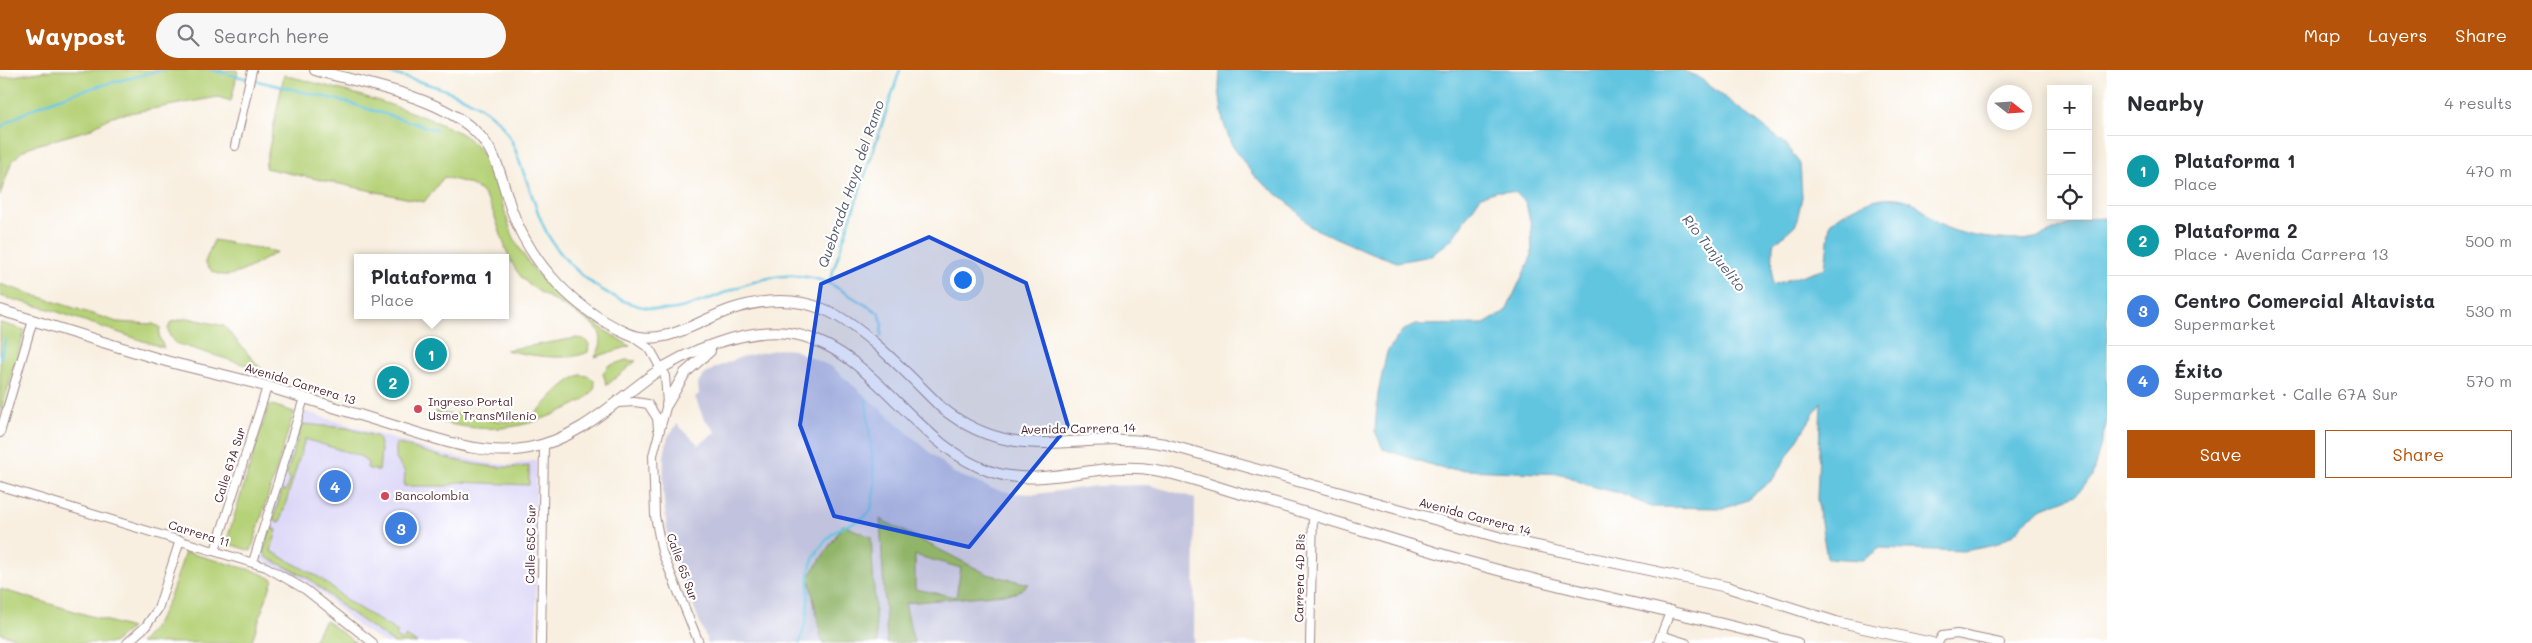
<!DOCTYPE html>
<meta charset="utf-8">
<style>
:root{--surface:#fff;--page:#f7f7f7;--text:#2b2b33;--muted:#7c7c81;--line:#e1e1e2;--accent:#b45309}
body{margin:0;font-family:Mali,sans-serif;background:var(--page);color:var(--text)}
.controls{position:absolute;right:15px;top:15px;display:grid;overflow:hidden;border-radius:0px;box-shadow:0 2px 12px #0003}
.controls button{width:45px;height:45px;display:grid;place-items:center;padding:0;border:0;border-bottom:1px solid var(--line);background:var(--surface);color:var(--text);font:25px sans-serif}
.compass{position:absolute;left:1987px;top:15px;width:45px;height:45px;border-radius:50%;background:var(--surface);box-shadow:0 2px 12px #0003;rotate:107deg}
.you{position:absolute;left:962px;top:209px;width:18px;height:18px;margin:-12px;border:4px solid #fff;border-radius:50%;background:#1a73e8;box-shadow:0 0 0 8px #1a73e833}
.badge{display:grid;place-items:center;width:32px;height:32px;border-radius:50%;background:var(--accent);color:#fff;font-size:16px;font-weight:700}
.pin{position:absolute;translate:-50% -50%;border:2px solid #fff;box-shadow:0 1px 5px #0006}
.popup{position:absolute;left:354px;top:184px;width:155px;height:65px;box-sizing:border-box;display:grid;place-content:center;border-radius:0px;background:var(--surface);filter:drop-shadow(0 1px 4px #0005);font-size:16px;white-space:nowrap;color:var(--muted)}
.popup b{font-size:19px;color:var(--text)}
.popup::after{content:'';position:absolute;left:50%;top:100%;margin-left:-10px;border:10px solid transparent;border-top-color:var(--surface)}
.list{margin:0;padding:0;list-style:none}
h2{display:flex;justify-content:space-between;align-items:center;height:65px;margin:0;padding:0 20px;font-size:21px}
h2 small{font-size:16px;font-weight:400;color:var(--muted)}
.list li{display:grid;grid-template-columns:32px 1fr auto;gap:15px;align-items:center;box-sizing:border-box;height:70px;padding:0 20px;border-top:1px solid var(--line)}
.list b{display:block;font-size:19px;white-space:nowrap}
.list p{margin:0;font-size:16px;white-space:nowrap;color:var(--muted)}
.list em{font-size:16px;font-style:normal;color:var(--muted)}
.actions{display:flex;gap:10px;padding:15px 20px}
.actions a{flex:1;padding:11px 0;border:1px solid var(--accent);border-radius:0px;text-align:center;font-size:18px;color:var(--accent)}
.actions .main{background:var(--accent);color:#fff}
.icon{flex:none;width:28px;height:28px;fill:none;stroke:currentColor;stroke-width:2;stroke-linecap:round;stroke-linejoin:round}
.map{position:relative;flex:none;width:2107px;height:573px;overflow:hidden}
header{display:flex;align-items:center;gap:30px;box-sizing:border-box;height:70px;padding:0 25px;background:var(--accent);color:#fff}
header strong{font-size:24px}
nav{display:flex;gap:28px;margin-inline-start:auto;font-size:18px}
.search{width:350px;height:45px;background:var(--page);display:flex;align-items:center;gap:12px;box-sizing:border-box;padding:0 18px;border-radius:28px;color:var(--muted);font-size:19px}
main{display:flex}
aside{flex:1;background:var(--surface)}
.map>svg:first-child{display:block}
</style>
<header>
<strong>Waypost</strong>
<div class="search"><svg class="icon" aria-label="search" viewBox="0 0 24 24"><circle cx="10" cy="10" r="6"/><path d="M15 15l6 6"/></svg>Search here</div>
<nav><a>Map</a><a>Layers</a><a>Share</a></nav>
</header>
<main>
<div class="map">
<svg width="2107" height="573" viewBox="0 0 2107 573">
<rect width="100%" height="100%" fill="#fff"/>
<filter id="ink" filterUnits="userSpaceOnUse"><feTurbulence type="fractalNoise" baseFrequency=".02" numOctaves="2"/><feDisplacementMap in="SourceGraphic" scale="10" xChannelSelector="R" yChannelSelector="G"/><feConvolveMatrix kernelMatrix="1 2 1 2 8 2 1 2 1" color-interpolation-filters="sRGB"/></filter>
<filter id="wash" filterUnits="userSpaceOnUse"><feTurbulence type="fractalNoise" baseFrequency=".0096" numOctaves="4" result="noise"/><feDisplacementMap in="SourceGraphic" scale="20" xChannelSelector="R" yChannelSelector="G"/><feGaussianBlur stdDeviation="1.12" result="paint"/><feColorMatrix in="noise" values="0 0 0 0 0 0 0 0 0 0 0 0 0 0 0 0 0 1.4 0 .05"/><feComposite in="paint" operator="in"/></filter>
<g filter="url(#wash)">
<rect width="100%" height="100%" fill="#f8efe0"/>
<polygon fill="#dbd6f7" points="303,341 438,383 487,393 511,395 536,390 536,573 385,573 359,557 318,520 302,509 257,488"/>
<polygon fill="#c1c2dd" points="780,279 794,280 832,297 954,403 993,419 1013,423 1036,424 1097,416 1149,415 1195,428 1194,573 708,573 668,471 663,421 664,386 668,367 677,354 699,375 716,362 703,347 695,327 699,324 698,314 703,306 715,298 741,287"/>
<g fill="#b6d278" stroke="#807852">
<polygon points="53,0 238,0 231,31 218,27 112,46 88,60 29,77 20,83 11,93 0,125 0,8"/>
<path d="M284,5c51,13 103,26 152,47 11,5 25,10 34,18 30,26 29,68 46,102 24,46 71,78 114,104l-35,11c5,-8 8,-16 4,-25 -7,-14 -58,-36 -73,-50 -27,-25 -26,-77 -49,-94 -9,-6 -23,-8 -33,-11l-20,25 -159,-34z"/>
<path d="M214,170l63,12c-21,11 -56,40 -72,10z"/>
<polygon points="0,214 117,252 153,254 160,257 159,267 164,278 52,240 0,226"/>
<polygon points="188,248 224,256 262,300 175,273 170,267 168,259 171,252"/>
<polygon points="0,253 25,260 0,345"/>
<path d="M577,268l7,1 5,5 -1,8c-20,10 -61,3 -82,-2z"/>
<polygon points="626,290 636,291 607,315 603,304 608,296"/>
<path d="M580,305l9,1 5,5 1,5c-5,13 -17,17 -29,23 -47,22 -82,25 -132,11l2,-9 18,5 6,-3c31,7 60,18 84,-8 11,-12 21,-23 36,-30z"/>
<polygon points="269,334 294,342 251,481 226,473"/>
<polygon points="302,354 347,358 378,367 381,380 379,401 367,398 368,393 360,386 305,369 280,452 273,450 282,420 286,421 290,407 286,405"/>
<path d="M396,373c44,13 87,29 133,23v19l-70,-3 -12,4h-43l1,-14 -9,-13z"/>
<polygon points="270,458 277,460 271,481 320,508 349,532 398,562 396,567 402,571 406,566 417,573 394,573 344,538 310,509 266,487 264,481"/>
<path d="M185,482l70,19 18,8 -22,64h-111c26,-25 34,-57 45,-91z"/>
<polygon points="0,519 131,558 113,573 31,573 0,563"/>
<polygon points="325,550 356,573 312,573"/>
</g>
<g fill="#90b468" stroke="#6d6a4a" fill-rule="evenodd">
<path d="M880,449l107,55 42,10 -13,9 -111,10 9,40h-27zM915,485l46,13 -5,29 -41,-8z"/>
<polygon points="843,455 871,467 877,573 822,573 809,507"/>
</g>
<path fill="#62c5e0" stroke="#567286" d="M1220,0h461l16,6 89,68 14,20 2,33 -6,27 -23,21 -1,40 53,-17 5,-45c25,-19 61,-37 90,-16 6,5 10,12 17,16 22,13 55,16 81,17 24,0 39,-12 61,-20 7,-2 18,-1 26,-2l2,2v201l-15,56 -16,18 -33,13 -15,10 -12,14 -21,13 -31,6 -84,-3 -17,12 -36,-2 -10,-59 4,-97 -48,77 -26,21 -22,8 -74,-1 -32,-14 -32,-8 -25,-11 -118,-5 -61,-20 -8,-18 3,-38 9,-41 15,-21 13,-6 69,-1 22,-13 26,-56 -1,-29 -5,-23 -11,-11 -17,-1 -17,5 -29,43 -21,17 -34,6 -36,-13 -50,-22 -19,-21 -38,-30 -23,-32 -8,-23 -4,-33z"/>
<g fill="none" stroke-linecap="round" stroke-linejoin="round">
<g stroke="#62c5e0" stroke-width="2.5">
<polyline points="211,0 346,32 436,60"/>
<path d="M378,0c38,11 88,21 118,49 14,13 20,32 26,50 8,18 13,38 21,56 12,28 41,56 68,70 17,9 38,15 58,15 13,-1 28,-7 40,-11 42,-17 75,-33 120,-16"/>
<path d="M0,58c43,-32 111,-45 163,-58"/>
<polyline points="881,266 882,252 879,243 829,213 900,0"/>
<polyline points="0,289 6,269"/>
<path d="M800,573c2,-10 6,-20 7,-30 4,-38 -6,-48 25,-79 11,-11 30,-10 39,-24l4,-26 -9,-84"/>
</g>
</g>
</g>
<g filter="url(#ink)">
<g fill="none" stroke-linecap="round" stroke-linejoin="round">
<defs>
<g id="minor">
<polyline points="235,76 252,0"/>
<polyline points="634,268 650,279 665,306 667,334 653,385 655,446 662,482 699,573"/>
<polyline points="618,333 635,332 648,334 657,348 658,359"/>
<polyline points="0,363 33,250"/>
<polyline points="0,416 266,497 306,520 373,573"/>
<polyline points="215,481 267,317"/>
<polyline points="253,492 304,328"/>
<polyline points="1661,565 1671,540"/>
<polyline points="127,573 146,556 158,539 180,470"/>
<polyline points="541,573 544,375"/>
<polyline points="1310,573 1313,444"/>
<polyline points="1658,573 1661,565 1686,573"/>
<polyline points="1938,573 1942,566 1957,564 2000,573"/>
</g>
<g id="major">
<path d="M315,0c49,14 120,25 159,60 25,23 27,51 38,81 19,53 63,99 115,122 34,16 71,-12 102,-23 30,-10 64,-13 94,-1 39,15 88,69 119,99 76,61 138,20 223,36l344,96 218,47 109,35 96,21"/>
<path d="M0,240c55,17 110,35 166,51 34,9 69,16 103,26 43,13 86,27 129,40 43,13 86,30 131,21 51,-10 83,-44 123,-73 33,-24 94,-47 136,-42 86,12 124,113 204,139 53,17 108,-12 163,-2 28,5 56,15 83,23 68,19 136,41 203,61 117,35 238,57 356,89"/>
<polyline points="667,334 685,303 710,281"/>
</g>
</defs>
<use href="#minor" stroke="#a18786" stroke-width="10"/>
<use href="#major" stroke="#a18786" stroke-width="12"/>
<use href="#minor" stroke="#fff" stroke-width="8"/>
<use href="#major" stroke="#fff" stroke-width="10"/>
</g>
</g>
<path fill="#1d4ed8" fill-opacity="0.2" stroke="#1d4ed8" stroke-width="4" stroke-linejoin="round" d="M929,167l97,46 42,143 -99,121 -135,-31 -34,-91 21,-141z"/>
<g fill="#d1495b" stroke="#fff" stroke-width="2">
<circle cx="418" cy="339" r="5"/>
<circle cx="385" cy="426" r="5"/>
</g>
<g text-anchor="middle" stroke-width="4.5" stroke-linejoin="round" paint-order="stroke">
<g font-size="12" fill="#4a1f2b" stroke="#fff">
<text transform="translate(300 314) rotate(17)" y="4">Avenida Carrera 13</text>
<text transform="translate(1078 359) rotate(-1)" y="4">Avenida Carrera 14</text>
<text transform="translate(230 395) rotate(-72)" y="4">Calle 67A Sur</text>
<text transform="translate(1475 447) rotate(15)" y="4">Avenida Carrera 14</text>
<text transform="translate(199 464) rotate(17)" y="4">Carrera 11</text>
<text transform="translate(531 474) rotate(-89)" y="4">Calle 65C Sur</text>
<text transform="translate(682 497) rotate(70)" y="4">Calle 65 Sur</text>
<text transform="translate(1300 508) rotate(-89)" y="4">Carrera 4D Bis</text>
</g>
<g font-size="12" fill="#4a1f2b" stroke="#fff" text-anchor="start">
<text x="428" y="336">Ingreso Portal<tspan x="428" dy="14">Usme TransMilenio</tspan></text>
<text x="395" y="430">Bancolombia</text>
</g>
<g font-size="14" font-style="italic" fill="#52596a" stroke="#fff">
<text transform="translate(851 114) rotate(-71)" y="5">Quebrada Haya del Ramo</text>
<text transform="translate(1714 183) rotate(52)" y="5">Río Tunjuelito</text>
</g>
</g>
</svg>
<div class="controls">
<button>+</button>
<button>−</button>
<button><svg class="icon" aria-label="locate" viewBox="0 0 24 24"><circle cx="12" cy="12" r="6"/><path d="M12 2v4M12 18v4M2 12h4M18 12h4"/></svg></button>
</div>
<svg class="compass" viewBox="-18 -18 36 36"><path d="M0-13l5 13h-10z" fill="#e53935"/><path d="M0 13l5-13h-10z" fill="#7c7c81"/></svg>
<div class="you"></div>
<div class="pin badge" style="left:431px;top:284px;background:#0f9aa8">1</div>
<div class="popup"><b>Plataforma 1</b>Place</div>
<div class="pin badge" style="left:393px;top:312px;background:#0f9aa8">2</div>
<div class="pin badge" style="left:401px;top:458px;background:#3f7fe0">3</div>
<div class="pin badge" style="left:335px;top:416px;background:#3f7fe0">4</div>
</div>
<aside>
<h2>Nearby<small>4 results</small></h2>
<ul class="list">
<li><span class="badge" style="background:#0f9aa8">1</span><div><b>Plataforma 1</b><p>Place</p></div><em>470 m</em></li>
<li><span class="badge" style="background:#0f9aa8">2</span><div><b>Plataforma 2</b><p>Place · Avenida Carrera 13</p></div><em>500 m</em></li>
<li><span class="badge" style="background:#3f7fe0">3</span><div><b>Centro Comercial Altavista</b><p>Supermarket</p></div><em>530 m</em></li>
<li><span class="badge" style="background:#3f7fe0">4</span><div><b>Éxito</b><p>Supermarket · Calle 67A Sur</p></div><em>570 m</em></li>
</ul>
<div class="actions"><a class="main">Save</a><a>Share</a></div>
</aside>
</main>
